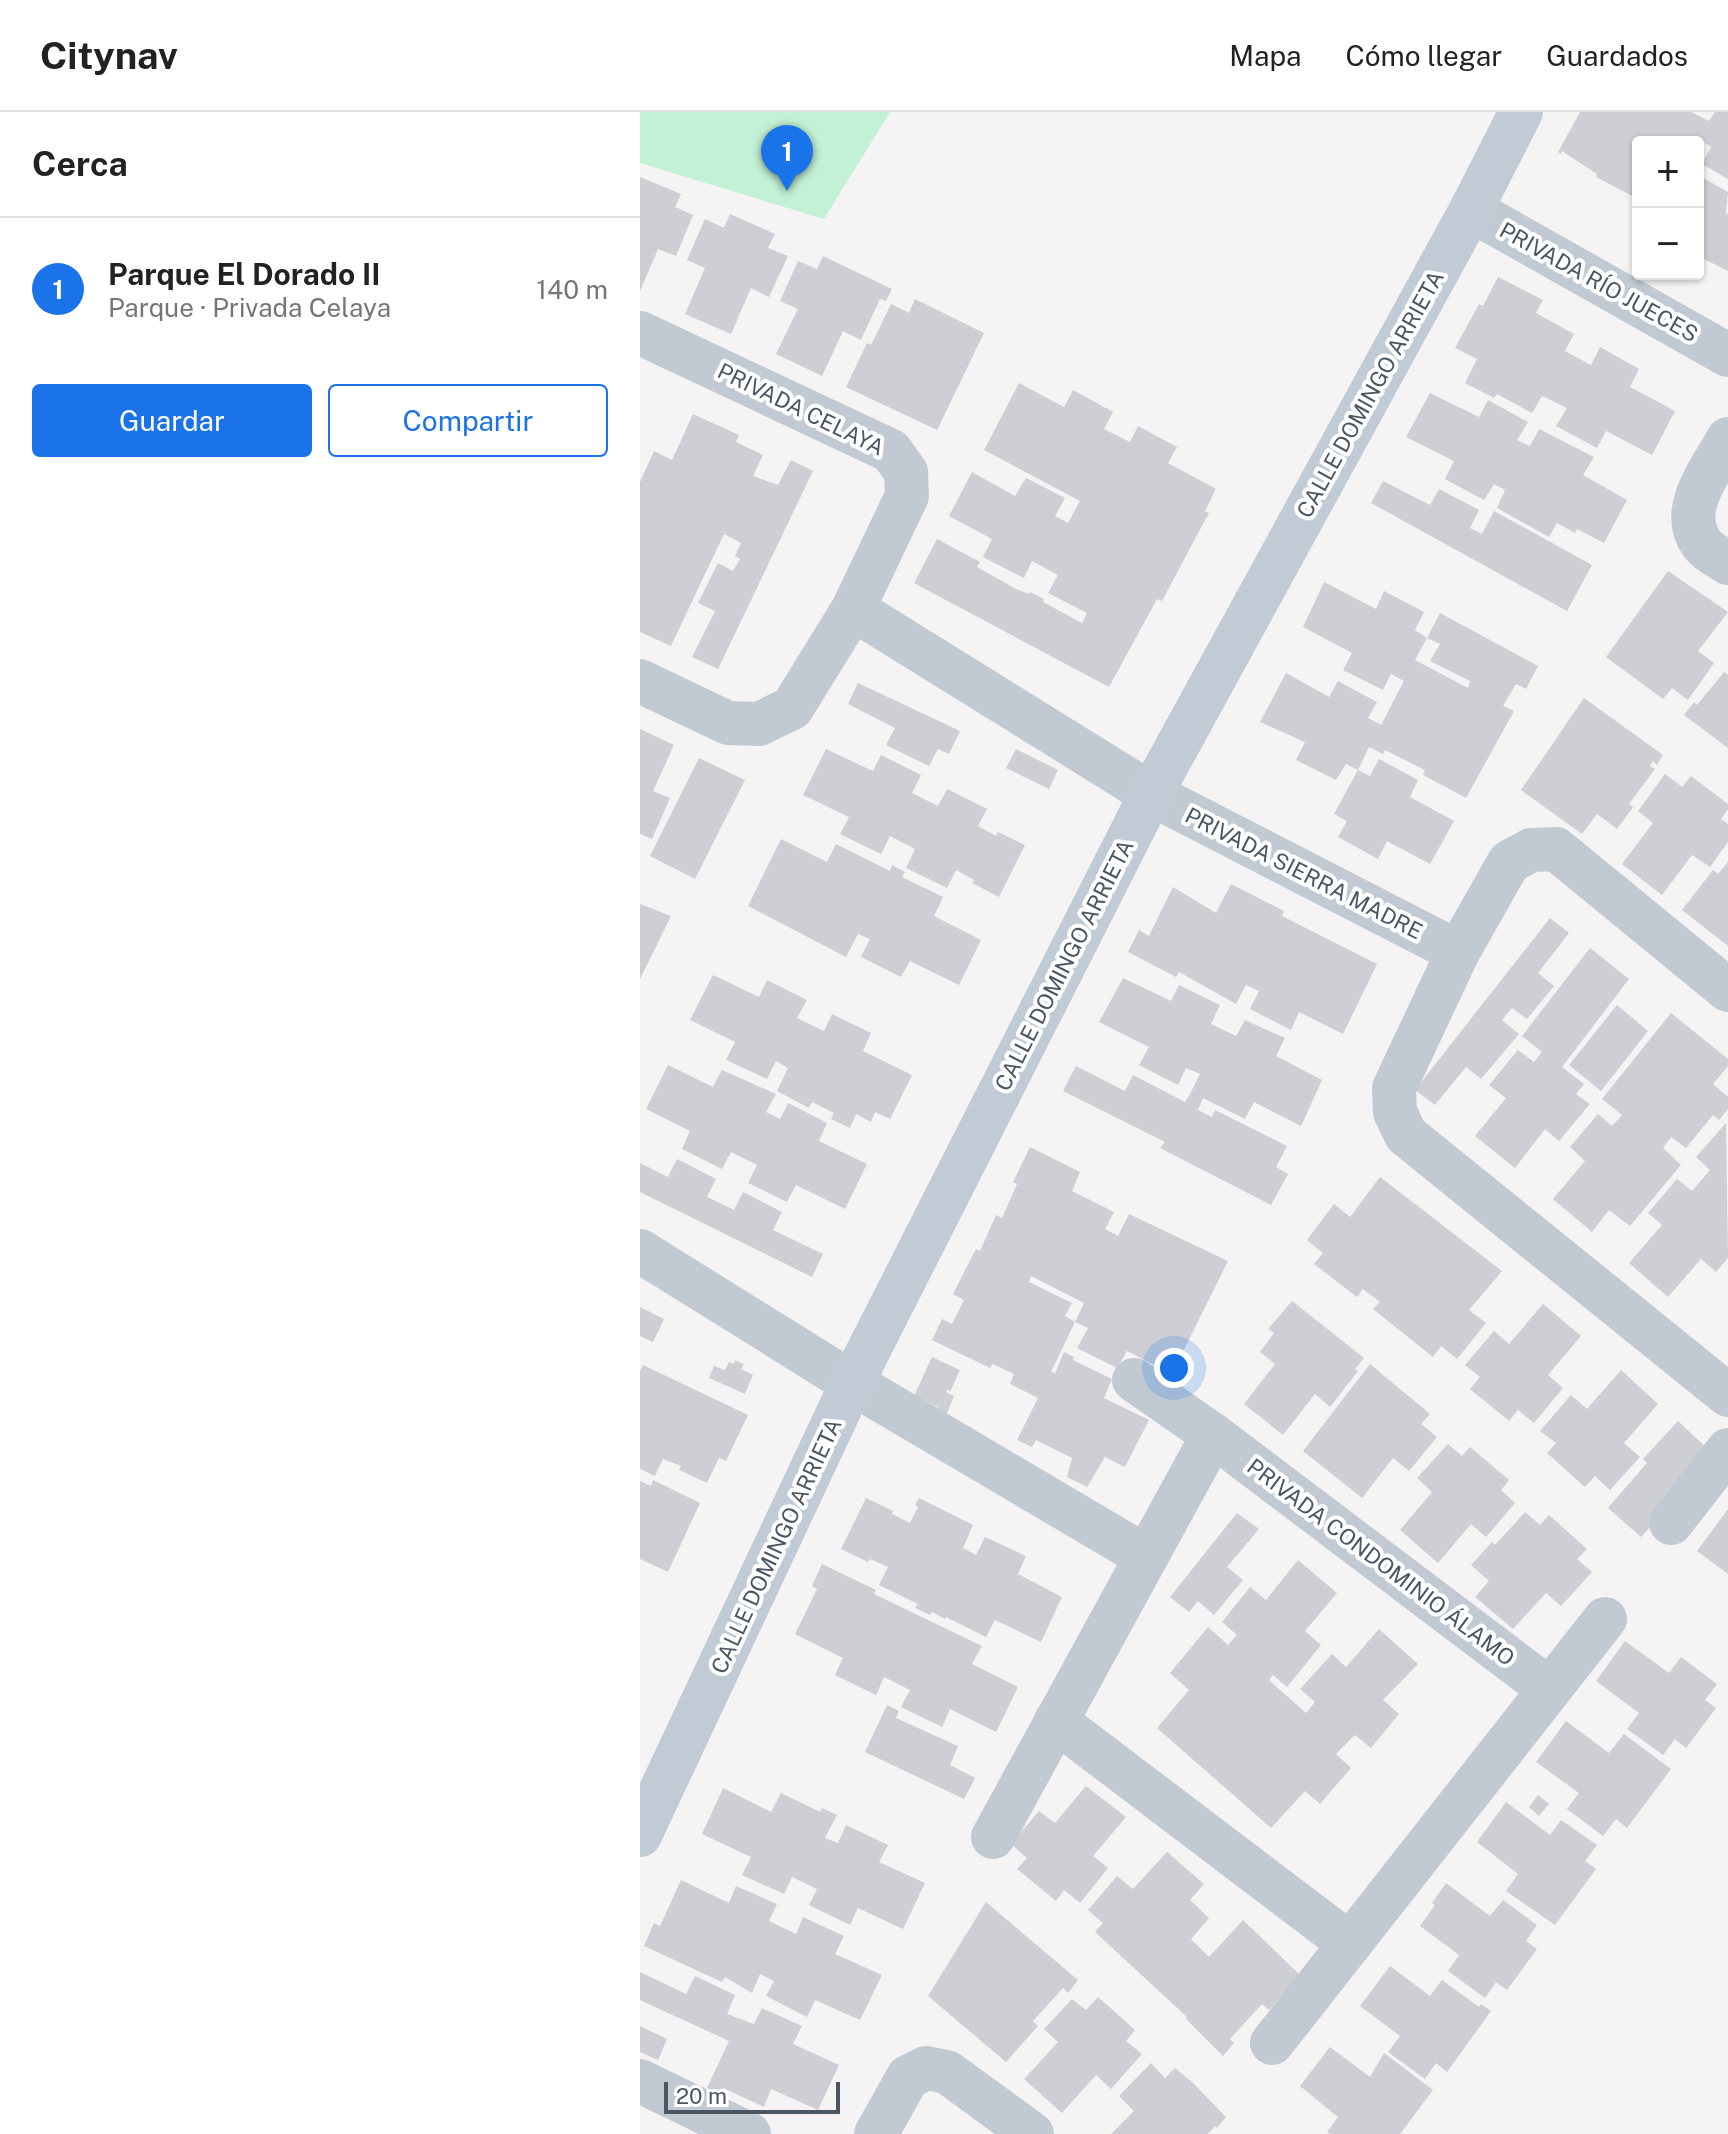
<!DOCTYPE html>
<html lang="es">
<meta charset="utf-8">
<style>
:root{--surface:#fff;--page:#f6f6f6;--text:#222;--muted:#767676;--line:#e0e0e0;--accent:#1a73e8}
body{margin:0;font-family:"Public Sans",sans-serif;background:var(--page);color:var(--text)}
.controls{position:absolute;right:24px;top:24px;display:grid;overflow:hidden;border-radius:8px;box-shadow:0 2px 6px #0004}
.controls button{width:72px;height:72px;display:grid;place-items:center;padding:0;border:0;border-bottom:2px solid var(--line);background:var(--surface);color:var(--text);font:40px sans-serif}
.scale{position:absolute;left:24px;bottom:20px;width:176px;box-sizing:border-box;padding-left:8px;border:4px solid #4a5661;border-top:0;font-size:22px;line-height:28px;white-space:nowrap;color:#4a5661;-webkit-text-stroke:6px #fff;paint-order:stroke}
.you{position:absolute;left:534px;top:1256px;width:28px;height:28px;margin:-20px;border:6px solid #fff;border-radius:50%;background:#1a73e8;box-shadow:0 0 0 12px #1a73e833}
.badge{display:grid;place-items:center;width:52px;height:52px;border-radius:50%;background:var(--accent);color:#fff;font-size:26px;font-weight:700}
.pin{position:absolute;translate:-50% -66px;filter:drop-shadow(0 2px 4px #0008)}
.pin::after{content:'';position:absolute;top:42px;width:28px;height:24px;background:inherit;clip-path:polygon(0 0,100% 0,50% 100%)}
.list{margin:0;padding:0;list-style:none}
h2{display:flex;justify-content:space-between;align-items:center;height:104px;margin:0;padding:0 32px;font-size:34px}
h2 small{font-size:26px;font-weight:400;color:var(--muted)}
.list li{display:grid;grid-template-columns:52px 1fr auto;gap:24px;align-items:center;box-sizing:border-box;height:144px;padding:0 32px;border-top:2px solid var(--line)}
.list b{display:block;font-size:30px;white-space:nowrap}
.list p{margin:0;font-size:26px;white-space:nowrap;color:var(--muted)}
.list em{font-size:26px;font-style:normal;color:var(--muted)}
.actions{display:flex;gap:16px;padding:24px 32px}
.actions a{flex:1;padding:18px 0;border:2px solid var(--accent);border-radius:8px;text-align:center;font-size:28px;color:var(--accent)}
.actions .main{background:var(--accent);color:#fff}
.map{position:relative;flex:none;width:1088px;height:2022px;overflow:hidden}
header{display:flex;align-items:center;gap:48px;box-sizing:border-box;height:112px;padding:0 40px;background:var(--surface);border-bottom:2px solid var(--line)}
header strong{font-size:38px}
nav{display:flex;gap:44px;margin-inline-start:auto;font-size:28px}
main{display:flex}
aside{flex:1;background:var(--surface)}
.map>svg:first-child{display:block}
</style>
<header>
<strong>Citynav</strong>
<nav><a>Mapa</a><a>Cómo llegar</a><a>Guardados</a></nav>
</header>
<main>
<aside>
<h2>Cerca<small></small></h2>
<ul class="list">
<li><span class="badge">1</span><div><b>Parque El Dorado II</b><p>Parque · Privada Celaya</p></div><em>140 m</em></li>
</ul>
<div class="actions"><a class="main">Guardar</a><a>Compartir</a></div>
</aside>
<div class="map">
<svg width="1088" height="2022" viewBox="0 0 1088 2022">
<rect width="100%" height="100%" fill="#f5f3f3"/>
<polygon fill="#c3f1d5" points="0,0 250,0 184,107 0,51"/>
<g fill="#cdcfd5">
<polygon points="940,0 1051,0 1069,9 1075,0 1088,0 1088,67 1062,52 1071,35 1059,27 1058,30 998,30 998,87 956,65 957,62 922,39 921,42 918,40"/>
<polygon points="1058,63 1088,80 1086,101 1088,102 1088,159 1062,146 1058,154"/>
<polygon points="0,65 41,82 35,95 53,103 36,144 18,137 0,179"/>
<polygon points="90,102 135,122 128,136 148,144 129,185 111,176 91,222 45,202 65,156 47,148 65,107 84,116"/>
<polygon points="183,144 252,177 246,189 240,187 221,228 203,219 182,264 136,242 158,197 140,189 158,149 177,157"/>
<polygon points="858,165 903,188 896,201 934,222 925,239 951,253 960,235 999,257 990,275 1035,299 1012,343 966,319 957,336 916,314 927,296 902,284 892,301 857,282 854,286 825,271 837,247 815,236 839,192 843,194"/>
<polygon points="275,187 344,221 297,318 206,275 227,231 231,233 251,192 269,201"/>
<polygon points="379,271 424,295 433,278 473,300 464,317 490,330 498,314 537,335 528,351 576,377 565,399 569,401 556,425 522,489 517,487 469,575 274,471 297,427 340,450 337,455 378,478 389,482 390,480 404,487 403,490 442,511 447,501 408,481 418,463 392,449 384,466 343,445 352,427 309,404 332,360 375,384 386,366 425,386 415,404 428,411 440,389 344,338"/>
<polygon points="790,281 839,305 848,288 888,310 877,328 890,334 899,317 954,345 943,363 987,388 964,431 937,417 935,421 917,411 909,425 857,396 865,378 854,372 844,388 805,367 814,349 766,325"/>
<polygon points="53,302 99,323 96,330 123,343 113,364 138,373 151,348 173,359 78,557 52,545 75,499 58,491 78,451 93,459 100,447 95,444 101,431 84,422 31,534 0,520 0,370 14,339 32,348"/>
<polygon points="743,369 790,393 799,377 839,398 830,416 842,422 854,399 952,453 927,499 731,391"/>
<polygon points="1028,459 1088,500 1058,539 1074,551 1048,588 1032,576 1023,587 966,545"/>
<polygon points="684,470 736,497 744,479 784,500 775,518 787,526 775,548 828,576 830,569 790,549 800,532 787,526 800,501 898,554 886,577 876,572 863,594 874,599 826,686 783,663 785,658 745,638 743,642 729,635 718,658 706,652 696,668 656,648 665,630 620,610 646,561 689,585 698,569 737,590 728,606 741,613 764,569 751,562 743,578 703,558 712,541 663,515"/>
<polygon points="1084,560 1088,563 1088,636 1044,603 1054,590 1057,593"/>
<polygon points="218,571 320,619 309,642 298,637 289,654 246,633 255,616 208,592"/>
<polygon points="944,586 1023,643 1017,653 1013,649 1010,654 1015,657 989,692 993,695 977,717 957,702 942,722 881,678"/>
<polygon points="0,617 34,633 13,679 30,686 12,727 0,722"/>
<polygon points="186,637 233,659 241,643 281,663 272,681 298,694 307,677 347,697 338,714 356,724 358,720 385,733 359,785 332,771 334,768 316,758 307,776 266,756 275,737 250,724 241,742 200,722 209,705 163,683"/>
<polygon points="376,637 418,658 409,677 366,656"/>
<polygon points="59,646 105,668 55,767 10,744"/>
<polygon points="739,647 778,668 770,685 814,709 790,752 747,729 738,747 698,725 707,709 694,702 718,658 730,664"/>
<polygon points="1025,662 1042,675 1051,664 1088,692 1088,697 1081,707 1088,712 1088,730 1070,755 1052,743 1022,783 982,752 1013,711 998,699"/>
<polygon points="141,727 187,750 196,732 250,759 252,753 265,760 262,765 303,785 294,804 341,828 319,873 270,849 261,865 221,845 230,827 218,822 206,845 108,794"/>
<polygon points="1088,750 1088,834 1042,798 1073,758 1078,762"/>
<polygon points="591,772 644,799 642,804 737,852 703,922 659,900 651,918 610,897 619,879 606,873 596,892 539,860 536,865 488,840 499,818 509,824 533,775 576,801"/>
<polygon points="0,792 31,804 0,867"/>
<polygon points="910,806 929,821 898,861 914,874 887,907 872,896 862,908 879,922 841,967 826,955 795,993 775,978"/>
<polygon points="950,836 989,867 922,955 944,972 936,982 950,992 919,1029 905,1017 875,1056 835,1024 866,986 849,973 878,938 894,950 902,940 882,924"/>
<polygon points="73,863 119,885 127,868 167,888 157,906 184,919 192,902 231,921 223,939 272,963 250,1007 235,1000 231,1010 216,1002 210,1016 191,1007 194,1001 172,990 169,996 137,979 148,956 136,949 127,967 86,948 95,930 50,908"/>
<polygon points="483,866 531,889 539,873 580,893 571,912 596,924 605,908 645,926 636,944 682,968 661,1014 614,990 605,1007 563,986 558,998 572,1005 575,998 647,1034 636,1055 648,1062 631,1093 520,1036 525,1030 423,979 436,954 485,979 493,963 545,990 549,984 560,962 546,956 538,973 499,953 509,935 459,910"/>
<polygon points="977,893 1008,919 961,979 929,953"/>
<polygon points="1031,901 1088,947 1088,954 1073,972 1088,985 1088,997 1079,1008 1073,1003 1046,1036 1031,1025 1023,1036 1041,1053 990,1114 969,1098 952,1120 913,1087 945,1049 930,1035 958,1002 972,1014 982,1003 962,987"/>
<polygon points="28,953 73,975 82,958 136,982 126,1000 140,1007 148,991 187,1011 179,1029 227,1052 205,1097 156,1073 147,1090 108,1071 117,1053 91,1040 82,1057 42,1037 50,1019 6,997"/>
<polygon points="1086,1011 1088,1146 1076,1160 1061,1147 1028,1185 989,1151 1022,1113 1008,1101 1037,1067 1052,1079 1070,1058 1056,1045"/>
<polygon points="390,1035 440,1060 432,1079 474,1100 465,1117 478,1124 489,1102 588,1149 532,1262 487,1239 477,1256 437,1236 448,1216 435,1210 444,1191 391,1164 389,1170 432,1191 425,1204 435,1210 411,1260 415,1261 424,1240 434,1245 433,1248 472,1267 464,1286 509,1308 485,1355 465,1345 447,1375 427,1365 432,1346 396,1328 392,1335 377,1328 398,1286 370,1272 374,1262 353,1252 350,1256 292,1228 302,1207 312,1212 324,1188 313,1182 336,1137 340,1139 356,1103 362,1106 377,1072 373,1070"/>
<polygon points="37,1047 76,1067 67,1085 80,1091 94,1098 103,1080 142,1100 133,1118 183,1142 172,1165 0,1080 0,1051 28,1065"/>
<polygon points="740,1065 862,1159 829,1198 846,1211 817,1247 801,1234 793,1245 733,1197 740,1190 723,1177 717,1185 674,1152 683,1141 667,1128 694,1092 710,1105"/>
<polygon points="652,1189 724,1246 715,1257 718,1259 690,1295 675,1282 643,1323 604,1292 635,1252 620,1240 634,1221 628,1217"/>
<polygon points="903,1192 941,1224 908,1263 923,1276 894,1311 878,1298 869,1309 830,1277 840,1265 825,1253 854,1219 869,1232"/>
<polygon points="0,1195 24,1207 13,1230 0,1224"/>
<polygon points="292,1245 320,1258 310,1280 307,1277 306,1280 314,1284 306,1304 296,1299 298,1295 274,1284"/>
<polygon points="95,1248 104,1252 101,1257 113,1263 105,1282 69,1266 74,1254 85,1258 89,1250 94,1252"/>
<polygon points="730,1252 790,1302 781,1312 797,1325 769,1359 753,1346 722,1386 663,1339"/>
<polygon points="3,1253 108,1303 86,1349 79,1346 67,1371 39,1358 41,1354 23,1347 15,1364 0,1357 0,1259"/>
<polygon points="981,1258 1018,1292 984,1331 1000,1345 970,1378 955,1364 945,1375 907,1341 916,1331 900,1319 931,1283 947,1297"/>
<polygon points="1038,1309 1074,1343 1001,1425 968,1396 1007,1351 1003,1347"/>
<polygon points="808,1332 822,1344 830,1335 869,1368 861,1378 875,1391 846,1425 831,1412 798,1451 760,1418 792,1380 777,1366"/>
<polygon points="13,1368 60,1391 28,1460 0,1447 0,1369 11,1374"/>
<polygon points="226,1386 253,1399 252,1402 270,1411 278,1395 275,1393 279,1386 333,1413 323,1436 336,1443 345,1425 386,1444 378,1462 422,1485 401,1530 355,1508 346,1525 306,1505 305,1507 292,1500 290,1503 275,1496 278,1492 239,1473 248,1455 230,1447 228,1450 201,1437"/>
<polygon points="1088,1397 1088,1462 1057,1439"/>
<polygon points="885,1400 900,1413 909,1403 947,1437 937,1447 952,1460 921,1494 906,1481 873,1517 835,1485 849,1469 831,1453 852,1430 855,1433"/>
<polygon points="597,1401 619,1417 587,1455 603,1468 574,1503 558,1489 549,1500 530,1485"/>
<polygon points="658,1448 697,1481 665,1519 681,1533 647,1575 633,1563 629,1568 666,1601 675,1590 660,1577 692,1542 706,1555 739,1517 778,1552 743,1588 759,1602 731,1636 715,1623 696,1642 711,1656 680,1692 665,1679 631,1716 517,1616 549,1578 530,1561 568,1515 588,1533 597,1523 582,1510 610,1475 626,1488"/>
<polygon points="182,1452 236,1478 234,1482 342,1534 332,1552 378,1575 356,1620 310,1597 302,1615 261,1595 270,1578 244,1565 236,1583 195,1563 203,1546 155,1522 177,1477 172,1474"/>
<polygon points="985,1529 1029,1561 1041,1545 1077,1572 1065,1588 1076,1596 1046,1636 1035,1627 1023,1643 987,1617 999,1601 956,1569"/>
<polygon points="247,1593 259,1599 256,1606 318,1634 310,1653 335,1666 324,1687 225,1640"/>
<polygon points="926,1609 969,1641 984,1622 1031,1657 987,1716 976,1707 963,1724 927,1697 939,1681 896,1650"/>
<polygon points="446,1674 486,1705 453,1744 468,1756 440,1791 424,1778 416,1789 377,1757 387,1746 371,1732 399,1699 415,1711"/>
<polygon points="83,1676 131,1700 141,1681 180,1700 182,1696 197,1703 185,1726 198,1731 206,1713 248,1733 239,1750 285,1771 263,1817 218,1796 210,1813 169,1793 177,1777 152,1765 144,1782 102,1763 111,1745 62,1722"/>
<polygon points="898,1683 909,1692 899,1704 889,1695"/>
<polygon points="866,1690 910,1723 921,1708 957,1733 945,1749 956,1757 915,1813 866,1779 878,1762 837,1730"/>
<polygon points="527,1740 564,1772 550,1788 569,1806 551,1827 569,1845 603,1808 660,1863 629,1898 622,1892 590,1927 594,1931 583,1944 546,1907 547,1905 455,1820 463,1811 448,1798 477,1764 493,1777"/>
<polygon points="41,1768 89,1791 96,1774 137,1792 129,1809 156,1822 163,1805 204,1824 195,1842 242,1863 220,1908 175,1888 167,1905 126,1884 134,1869 120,1862 112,1881 85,1865 82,1870 4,1834 14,1811 20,1814"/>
<polygon points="806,1771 850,1804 863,1788 897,1813 886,1829 897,1837 867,1878 856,1870 845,1886 808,1859 819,1843 780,1814 795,1793 792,1791"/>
<polygon points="346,1790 438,1868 428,1881 423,1876 393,1909 398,1914 366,1950 288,1884"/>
<polygon points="750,1854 790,1884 802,1868 839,1895 841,1892 851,1899 807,1960 796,1951 785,1967 748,1940 760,1924 720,1894"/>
<polygon points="0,1860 46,1882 55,1864 95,1883 87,1902 114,1912 122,1896 162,1914 153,1932 199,1953 178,1998 131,1977 124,1995 83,1976 80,1982 67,1976 89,1929 0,1888"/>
<polygon points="458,1885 495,1918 486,1929 502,1942 471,1977 456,1963 422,2001 384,1967 418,1930 404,1917 432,1887 446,1898"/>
<polygon points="0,1914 27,1927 18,1948 0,1940"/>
<polygon points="690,1935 730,1965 744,1941 793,1978 760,2022 690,2022 687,2020 698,2005 660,1974"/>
<polygon points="511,1951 525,1966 535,1956 553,1971 586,2005 577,2016 575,2014 568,2022 471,2022 494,1999 479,1984"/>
</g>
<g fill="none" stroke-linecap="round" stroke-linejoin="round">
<g stroke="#c1cad2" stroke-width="44">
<polyline points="831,98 1088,243"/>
<polyline points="0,221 251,339 266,360 267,384 213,497 152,596 119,612 88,611 0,569"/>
<path d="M1088,327c-16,30 -51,71 -26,105 6,8 18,14 26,19"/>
<polyline points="213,497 511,682 818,840"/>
<polyline points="1088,878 916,737 891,738 869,750 818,840 754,976 755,1000 766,1023 1088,1283"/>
<polyline points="0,1139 212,1271 505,1444"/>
<polyline points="494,1268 573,1323 909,1577"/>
<polyline points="1031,1411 1088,1338"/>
<polyline points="416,1609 710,1832"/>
<polyline points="353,1725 573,1323"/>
<polyline points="632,1931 965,1507"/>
<polyline points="0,1969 109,2022"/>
<polyline points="236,2022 268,1965 286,1956 307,1960 392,2022"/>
</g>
<polyline stroke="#c1cbd6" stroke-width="44" points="0,1723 212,1271 511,682 831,98 881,0"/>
</g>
<g text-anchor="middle" stroke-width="8" stroke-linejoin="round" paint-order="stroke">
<g font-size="22" fill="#4a5661" stroke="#fff">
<text transform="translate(959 170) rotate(29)" y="8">PRIVADA RÍO JUECES</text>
<text transform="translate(730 282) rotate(-61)" y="8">CALLE DOMINGO ARRIETA</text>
<text transform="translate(161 297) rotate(26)" y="8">PRIVADA CELAYA</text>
<text transform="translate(664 761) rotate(27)" y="8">PRIVADA SIERRA MADRE</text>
<text transform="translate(424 853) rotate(-63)" y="8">CALLE DOMINGO ARRIETA</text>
<text transform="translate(136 1434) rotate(-65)" y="8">CALLE DOMINGO ARRIETA</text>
<text transform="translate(741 1450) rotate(37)" y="8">PRIVADA CONDOMINIO ÁLAMO</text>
</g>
</g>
</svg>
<div class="controls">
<button>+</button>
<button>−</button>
</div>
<div class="scale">20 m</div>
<div class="you"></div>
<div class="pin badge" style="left:147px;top:79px">1</div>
</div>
</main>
